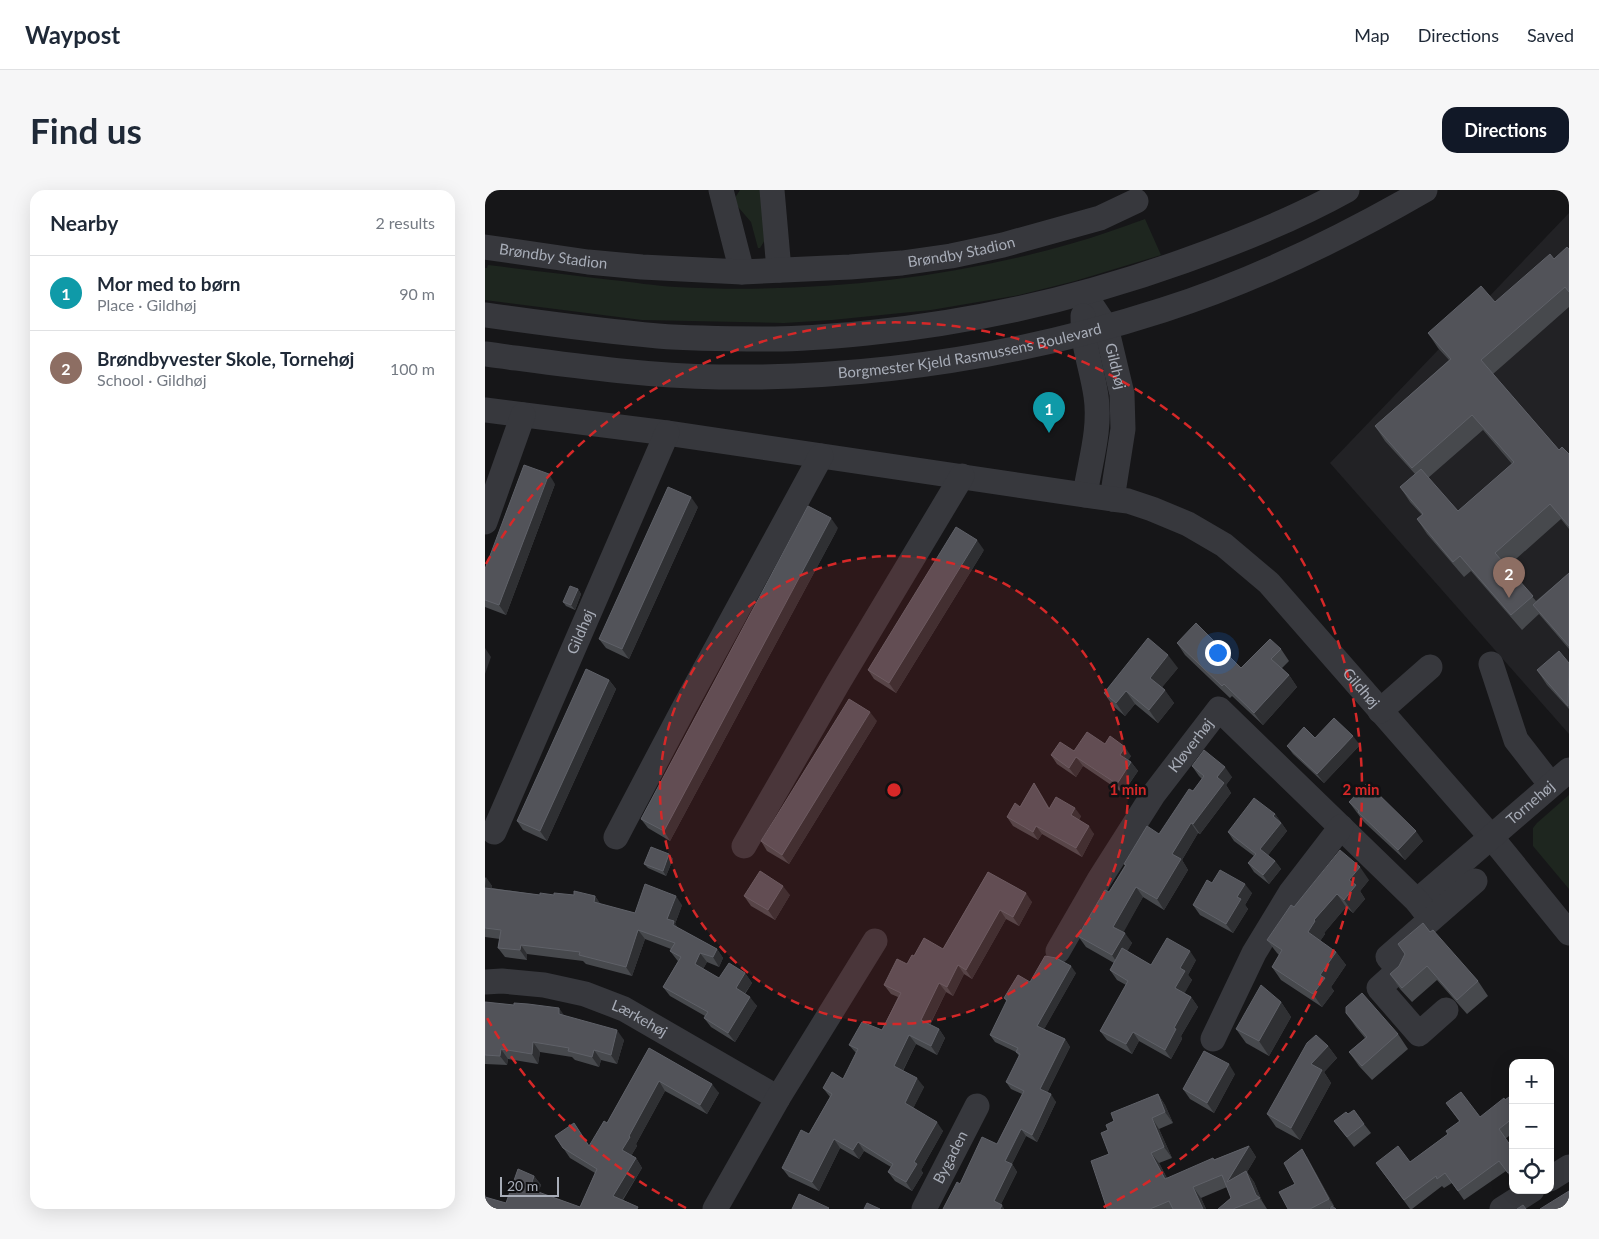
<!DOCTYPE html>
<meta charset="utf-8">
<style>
:root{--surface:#fff;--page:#f6f6f7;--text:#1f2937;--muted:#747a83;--line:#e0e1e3;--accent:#111827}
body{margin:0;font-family:Lato,sans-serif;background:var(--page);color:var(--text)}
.controls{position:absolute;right:15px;bottom:15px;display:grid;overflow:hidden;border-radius:10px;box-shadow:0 5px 20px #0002}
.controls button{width:45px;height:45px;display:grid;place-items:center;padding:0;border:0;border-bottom:1px solid var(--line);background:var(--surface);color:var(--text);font:25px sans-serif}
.scale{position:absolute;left:15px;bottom:12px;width:59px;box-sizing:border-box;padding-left:5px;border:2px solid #a8adb8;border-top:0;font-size:14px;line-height:18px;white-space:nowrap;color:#a8adb8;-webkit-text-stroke:4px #111113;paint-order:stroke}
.you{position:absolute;left:732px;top:462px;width:18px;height:18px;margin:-12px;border:4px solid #fff;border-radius:50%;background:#1a73e8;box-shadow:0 0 0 8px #1a73e833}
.badge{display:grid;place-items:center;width:32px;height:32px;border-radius:50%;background:var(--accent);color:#fff;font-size:16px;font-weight:700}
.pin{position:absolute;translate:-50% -41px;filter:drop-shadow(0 1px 2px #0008)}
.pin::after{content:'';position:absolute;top:26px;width:18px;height:15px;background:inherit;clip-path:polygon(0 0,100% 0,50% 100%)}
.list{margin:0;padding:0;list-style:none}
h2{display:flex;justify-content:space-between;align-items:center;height:65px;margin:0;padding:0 20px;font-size:21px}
h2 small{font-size:16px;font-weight:400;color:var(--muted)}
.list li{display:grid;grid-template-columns:32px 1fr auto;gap:15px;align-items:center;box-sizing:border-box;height:75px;padding:0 20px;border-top:1px solid var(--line)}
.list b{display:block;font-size:19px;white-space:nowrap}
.list p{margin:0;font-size:16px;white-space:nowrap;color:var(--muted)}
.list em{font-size:16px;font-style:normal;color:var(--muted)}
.icon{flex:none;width:28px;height:28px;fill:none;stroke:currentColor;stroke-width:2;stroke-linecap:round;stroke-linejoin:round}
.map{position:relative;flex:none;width:1084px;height:1019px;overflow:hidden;border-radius:15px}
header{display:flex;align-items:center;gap:30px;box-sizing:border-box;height:70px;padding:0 25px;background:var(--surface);border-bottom:1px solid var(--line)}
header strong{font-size:24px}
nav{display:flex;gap:28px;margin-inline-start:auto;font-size:18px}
.intro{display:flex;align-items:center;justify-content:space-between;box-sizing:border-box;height:120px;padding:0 30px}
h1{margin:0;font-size:35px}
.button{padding:12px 22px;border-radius:15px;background:var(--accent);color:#fff;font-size:18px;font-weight:700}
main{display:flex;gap:30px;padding:0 30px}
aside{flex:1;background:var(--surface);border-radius:15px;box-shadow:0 5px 20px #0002}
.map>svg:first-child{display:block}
</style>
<header>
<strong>Waypost</strong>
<nav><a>Map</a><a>Directions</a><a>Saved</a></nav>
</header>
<div class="intro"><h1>Find us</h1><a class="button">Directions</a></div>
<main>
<aside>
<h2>Nearby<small>2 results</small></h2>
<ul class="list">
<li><span class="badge" style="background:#0f9aa8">1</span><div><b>Mor med to børn</b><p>Place · Gildhøj</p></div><em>90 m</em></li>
<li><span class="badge" style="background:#8d6e63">2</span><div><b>Brøndbyvester Skole, Tornehøj</b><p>School · Gildhøj</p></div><em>100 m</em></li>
</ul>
</aside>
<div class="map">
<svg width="1084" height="1019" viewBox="0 0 1084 1019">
<rect width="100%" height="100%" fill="#161618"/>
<polygon fill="#222225" points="1084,23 1084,544 845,273"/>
<g fill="#1e261f">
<polygon points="255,0 277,0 280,50 275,58 273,58 266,32 248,11"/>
<path d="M660,29l16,36 -86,26 -56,14 -88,15 -99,10 -48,3 -142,-3 -157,-20v-32h2l1,-3c41,5 83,10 124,15 21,2 43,6 64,7 130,7 269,-7 394,-43 25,-7 50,-16 75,-25z"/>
<polygon points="1084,605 1084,699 1048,656 1048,638 1052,633"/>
</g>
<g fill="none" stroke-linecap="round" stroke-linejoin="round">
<g stroke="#37383d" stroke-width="25">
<polyline points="236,0 257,82"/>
<polyline points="287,0 294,80"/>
<path id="s1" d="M0,57l103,15 54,5 100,5 108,-5 52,-4 49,-7 52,-11 97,-27 36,-17"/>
<path id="s2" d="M599,104l22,33 16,67 1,35 -11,70"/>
<path d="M0,125c57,8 115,16 173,21 38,3 77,3 116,3 31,0 62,-3 93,-6 109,-11 214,-35 317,-72 56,-20 111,-42 163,-71"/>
<path d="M598,126c-1,29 9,52 13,80 5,33 -6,66 -11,99"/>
<path id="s3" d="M0,164c77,10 156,22 234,23 150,2 301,-21 444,-67 91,-29 179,-72 262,-120"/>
<path id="s4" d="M0,220l182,23 445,66 16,2 24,8 36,15 36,21 45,38 223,255 77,95"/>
<polyline points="0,332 38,225"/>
<polyline points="1006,474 1031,550 1066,595"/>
<polyline points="895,521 945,477"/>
<path id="s5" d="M9,642l173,-399"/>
<polyline points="131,647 200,516 336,266"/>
<polyline points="259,656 353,493 477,286"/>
<path id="s6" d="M932,711l152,-131"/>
<path id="s7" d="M573,761l41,-71 54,-85 66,-86 198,192 14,18"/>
<path id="s8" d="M0,792l17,-1 42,4 41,9 39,15 154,89"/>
<polyline points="961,820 934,844 894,798 914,780 903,767 990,691"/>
<polyline points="728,849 769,763 806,702 856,637"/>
<polyline points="1065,989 1084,977"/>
<polyline points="230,1019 293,908 390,751"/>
<path id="s9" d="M439,1019l53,-103"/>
<polyline points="1017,1019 1047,1000"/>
</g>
</g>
<g fill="#47494d" fill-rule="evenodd">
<path d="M1084,59v58l-76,67 66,76 10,4v75l-8,-10 -54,48 29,34 33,-28v76l-30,-35 -17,16 -51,-59 -7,6 -37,-43 -10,-15 5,-4 -12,-13 -10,-15 15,-13 -30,-33 -10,-15 74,-66 -11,-12 -10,-15 67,-31 59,-43zM998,240l29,34 -54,47 -30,-33z"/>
<polygon points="70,294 21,425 0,417 0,379"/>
<polygon points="213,317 144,469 121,458 114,449"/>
<polygon points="353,338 185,651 163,638 156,629"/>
<polygon points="499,360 411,503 389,489 383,480"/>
<polygon points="93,399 96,404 90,420 81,416 78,412"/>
<polygon points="692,453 756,478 796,459 804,471 797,478 804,485 812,497 778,535 747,506 745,508 700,465"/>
<polygon points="1084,473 1084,519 1062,495 1052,480"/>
<polygon points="693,478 677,497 689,513 673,533 650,514 640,526 628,516 619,503"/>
<polygon points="124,490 131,499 62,651 38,640 32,631"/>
<polygon points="392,531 304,674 282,661 276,651"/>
<polygon points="830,548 875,555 839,593 808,564 802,556"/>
<polygon points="620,554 646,566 643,570 646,572 653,581 638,603 598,576 591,587 572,574 566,565"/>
<polygon points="707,576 747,587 741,595 746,603 715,644 713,643 697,670 703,680 679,720 658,707 638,742 647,753 642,761 666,775 711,770 703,785 707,790 699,803 706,807 713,817 696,846 697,849 686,869 654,851 647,864 622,850 615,841 641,795 632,790 625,780 629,773 601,757 593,746 624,702 640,675 639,674 674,644 717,589 714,586"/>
<polygon points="549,593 565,619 596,626 594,630 609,644 597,667 557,644 553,650 528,636 522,627 535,617"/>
<polygon points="864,612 938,651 920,670 879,632"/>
<polygon points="790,624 802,641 783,665 790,671 796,679 784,694 769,682 763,673 769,666 749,651 743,642"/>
<polygon points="184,664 188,669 181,686 163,678 159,674"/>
<polygon points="503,682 547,712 534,736 521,729 487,789 479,784 468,806 461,802 445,835 454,839 460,848 452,865 431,854 418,881 439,897 428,918 458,941 436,980 438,983 427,1001 410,991 403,982 406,977 379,961 374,969 355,958 334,1001 304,987 297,978 324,944 345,907 338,898 358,889 371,863 364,855 397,840 413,807 406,804 399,795 422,774 429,766 458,759"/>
<polygon points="0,687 7,696 7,698 55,705 110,706 115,714 150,723 197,715 190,734 193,738 232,759 238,768 234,777 222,772 218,779 234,788 260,783 267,793 260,804 272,816 250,852 226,837 219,828 220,826 185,806 178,797 193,771 192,770 185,761 186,759 160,749 147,786 101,774 98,771 42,764 42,770 20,767 13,758 15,749 0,747"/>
<polygon points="884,690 875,701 880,709 868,723 861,717 839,743 840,744 835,751 851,762 861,775 846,797 849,801 837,817 796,790 787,777 794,765 792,763 782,750 809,717"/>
<polygon points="727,693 767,703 760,715 763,719 748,743 715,725 708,715"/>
<polygon points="305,705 290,730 266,716 259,706"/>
<polygon points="945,742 993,791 1003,806 982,824 952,790 927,812 915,799 905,784 914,776"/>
<polygon points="591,783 559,839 580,849 585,857 562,903 571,912 552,952 541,946 527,974 532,982 516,1014 519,1019 458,1019 475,994 512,954 537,904 526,899 521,892 534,866 531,862 510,852 505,845 522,812 519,808 545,792"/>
<polygon points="0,812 80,826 139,850 132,874 116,870 114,877 90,870 87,867 55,862 53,874 23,869 22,875 0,874"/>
<polygon points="796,812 806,827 784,866 761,853 751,839"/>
<polygon points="861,823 913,844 923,859 887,890 874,876 864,862 880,848 871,837"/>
<polygon points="843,856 852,868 839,882 846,893 815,950 791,937 782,924"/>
<polygon points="164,858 234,903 222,924 180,901 151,954 152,956 146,966 151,968 157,978 138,1010 153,1017 0,1019 21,1013 49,986 56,995 53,1002 95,1017 110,983 85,968 70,946 104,956 122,933"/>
<polygon points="750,884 729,923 705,909 698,899"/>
<polygon points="673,904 680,915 688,933 674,939 687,968 674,973 682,988 764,956 771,967 762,982 769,992 777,1011 782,1019 733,1019 746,1008 742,997 716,1008 721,1019 622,1019 624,964 623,940 629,931"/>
<polygon points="1028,904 1028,943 1020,949 1028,959 1028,990 1021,981 979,1010 967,993 959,998 957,996 927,1019 925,1019 891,973 925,972 963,944 974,931 961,913 995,927"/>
<polygon points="863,924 879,934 886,943 869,957 849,931"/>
<polygon points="822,967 849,1016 844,1019 803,1019 810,994"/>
</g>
<g fill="#2f3033">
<polygon points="64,284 70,294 21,425 14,415"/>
<polygon points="206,307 213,317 144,469 137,459"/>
<polygon points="346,328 353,338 185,651 179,641"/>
<polygon points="492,350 499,360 411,503 404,493"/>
<polygon points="93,399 96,404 90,420 86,415"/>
<polygon points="0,458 6,467 0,484"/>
<polygon points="683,465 693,478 674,501 665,488"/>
<polygon points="804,485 812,497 778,535 769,523"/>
<polygon points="124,490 131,499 62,651 55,641"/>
<polygon points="680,500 689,513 673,533 664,520"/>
<polygon points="641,501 650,514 640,526 631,513"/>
<polygon points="385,522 392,531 304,674 297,665"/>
<polygon points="868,546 875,555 839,593 832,584"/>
<polygon points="640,557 646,566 641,574 635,565"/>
<polygon points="591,567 598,576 591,587 584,578"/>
<polygon points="646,572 653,581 638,603 632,594"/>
<polygon points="740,577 747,587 741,595 746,603 715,644 708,634 732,587"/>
<polygon points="549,593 555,602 570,628 564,619"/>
<polygon points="590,618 596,626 592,634 586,625"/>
<polygon points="790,624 802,641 781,668 775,659 788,626"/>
<polygon points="706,633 713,643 697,670 703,680 679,720 672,709 687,664"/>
<polygon points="551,636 557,644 553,650 548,642"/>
<polygon points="604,636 609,644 597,667 591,658"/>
<polygon points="931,641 938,651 920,670 913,660"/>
<polygon points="184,664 188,669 181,686 178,681"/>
<polygon points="790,671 796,679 784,694 778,685"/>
<polygon points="875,677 884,690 875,701 880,709 868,723 859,710 864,690"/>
<polygon points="1,687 7,696 6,707 0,698"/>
<polygon points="760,694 767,703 760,715 763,719 748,743 741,734 752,707"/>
<polygon points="298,696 305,705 290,730 283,720"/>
<polygon points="651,697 658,707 636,747 628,737"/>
<polygon points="541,703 547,712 534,736 528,727"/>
<polygon points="852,704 861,717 839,743 840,744 832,756 823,742 829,730"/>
<polygon points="110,706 117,716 109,712"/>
<polygon points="191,706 197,715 190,734 195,741 194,744 182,729"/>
<polygon points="515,720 521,729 487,789 481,780"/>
<polygon points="153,740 160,749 147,786 141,777"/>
<polygon points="640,743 647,753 634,776 627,765"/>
<polygon points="36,755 42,764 42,770 35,760"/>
<polygon points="232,759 238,768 234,777 228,767"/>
<polygon points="705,761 711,770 703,785 707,790 697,808 690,798 695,778"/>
<polygon points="851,762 861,775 846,797 849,801 837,817 828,804 835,785"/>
<polygon points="215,763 222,772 216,783 210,774"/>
<polygon points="473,775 479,784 468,806 462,797"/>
<polygon points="586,776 591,783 557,843 552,836"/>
<polygon points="260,783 267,793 257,807 251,798"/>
<polygon points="454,793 461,802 442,840 436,830"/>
<polygon points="265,807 272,816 250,852 243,843"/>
<polygon points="706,807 713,817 696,846 697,849 686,869 680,860 689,838"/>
<polygon points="796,812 806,827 784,866 774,851"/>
<polygon points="74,818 81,828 74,824"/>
<polygon points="454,839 460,848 452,865 446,856"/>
<polygon points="132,840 139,850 132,874 126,865"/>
<polygon points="648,842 654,851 647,864 641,854"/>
<polygon points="424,845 431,854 415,886 409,876"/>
<polygon points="580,849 585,857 560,907 555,899"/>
<polygon points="48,852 55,862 53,874 47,864"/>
<polygon points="843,856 852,868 839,882 846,893 815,950 806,938 826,874"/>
<polygon points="16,859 23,869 22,875 15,866"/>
<polygon points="109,860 116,870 114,877 107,867"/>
<polygon points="744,874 750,884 729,923 722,913"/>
<polygon points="432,888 439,897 426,923 420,913"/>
<polygon points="174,891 180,901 151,954 152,956 144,969 137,960 144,946"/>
<polygon points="227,894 234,903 222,924 215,915"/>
<polygon points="566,904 571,912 552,952 547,945"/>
<polygon points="673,904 680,915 688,933 680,922"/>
<polygon points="667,928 674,939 687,968 679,957"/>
<polygon points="452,932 458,941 436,980 438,983 427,1001 421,992 429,972"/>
<polygon points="536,939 541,946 525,978 520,971"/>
<polygon points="349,949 355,958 334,1001 327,992"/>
<polygon points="373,952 379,961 374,969 368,960"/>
<polygon points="764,956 771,967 762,982 769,992 777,1011 771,1005 742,992"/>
<polygon points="817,959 822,967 849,1016 844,1009"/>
<polygon points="666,963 674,973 688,1000 680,989"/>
<polygon points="151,968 157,978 134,1015 128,1006"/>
<polygon points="527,974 532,982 514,1018 509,1011"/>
<polygon points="49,986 56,995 51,1009 45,999"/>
<polygon points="708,997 716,1008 721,1019 718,1019"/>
<polygon points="517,1015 519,1019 515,1019"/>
</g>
<g fill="#525359" stroke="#5f6168">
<polygon points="1082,57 1084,59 1084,102 1080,97 996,170 1074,260 1077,257 1084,264 1084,336 1065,314 1010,363 1048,406 1026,425 975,366 968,372 932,329 938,324 915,297 936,279 973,321 1029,272 987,225 927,278 890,236 966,169 943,143 996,96 1010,112 1065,64 1069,69"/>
<polygon points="39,275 64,284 14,415 0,410 0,379"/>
<polygon points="183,297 206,307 137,459 114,449"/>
<polygon points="323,316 346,328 179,641 156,629"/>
<polygon points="471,337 492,350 404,493 383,480"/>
<polygon points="1084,383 1084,456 1048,415"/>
<polygon points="85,396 93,399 86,415 78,412"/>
<polygon points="711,433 756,478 785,449 796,459 786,469 804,485 769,523 739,494 737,496 692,453"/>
<polygon points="663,448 683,465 665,488 680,500 664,520 641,501 631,513 619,503"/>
<polygon points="1074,461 1084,473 1083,516 1052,480"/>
<polygon points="101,479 124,490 55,641 32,631"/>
<polygon points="364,509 385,522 297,665 276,651"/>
<polygon points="849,528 868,546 832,584 802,556 819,537 830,548"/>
<polygon points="602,542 620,554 625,546 640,557 635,565 646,572 632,594 591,567 584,578 566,565 575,552 589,561"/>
<polygon points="719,560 740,577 732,587 739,593 708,634 706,633 687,664 696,669 672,709 651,697 628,737 640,743 627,765 593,746 620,700 624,702 641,675 639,674 662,636 674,644 704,599 708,601 719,586 707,576"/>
<polygon points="549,593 564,619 571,607 590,618 586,625 604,636 591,658 551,636 548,642 522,627 530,613 535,617"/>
<polygon points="882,593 931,641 913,660 873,622 874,621 864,612"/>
<polygon points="769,608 790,624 788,626 796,633 775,659 790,671 778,685 763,673 771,664 743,642"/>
<polygon points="166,657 184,664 178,681 159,674"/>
<polygon points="855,660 875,677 864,690 871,695 859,710 852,704 829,730 830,731 823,742 851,762 835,785 840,788 828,804 787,777 797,760 782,750 806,715 809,717"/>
<polygon points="735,680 760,694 752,707 756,709 741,734 708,715 722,690 727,693"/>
<polygon points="275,681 298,696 283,720 259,706"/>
<polygon points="503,682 541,703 528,727 515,720 481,780 473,775 462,797 454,793 436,830 454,839 446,856 424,845 409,876 432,888 420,913 452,932 429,972 432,974 421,992 403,982 408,974 373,952 368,960 349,949 327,992 297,978 316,940 324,944 347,904 338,898 347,882 358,889 373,859 364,855 377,832 397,840 416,803 399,795 412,769 422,774 427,765 429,766 439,748 458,759"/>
<polygon points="160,694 191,706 182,729 189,731 188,735 232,759 228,767 215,763 210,774 234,788 244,773 260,783 251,798 265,807 243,843 219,828 223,822 178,797 196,767 185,761 190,753 153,740 141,777 94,765 95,762 36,755 35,760 13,758 16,740 0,738 0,698 55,705 55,703 69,705 69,703 89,705 89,701 110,706 109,712 150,723"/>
<polygon points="938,733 945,742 948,740 993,791 972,810 942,776 917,798 905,784 914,776 920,764 913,754"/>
<polygon points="682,748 705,761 695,778 700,781 690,798 706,807 689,838 691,839 680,860 648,842 641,854 615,841 643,791 625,780 637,758 666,775"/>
<polygon points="560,766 571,768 586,776 552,836 580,849 555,899 566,904 547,945 536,939 520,971 527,974 509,1011 517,1015 515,1019 458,1019 472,992 475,994 497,947 512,954 539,901 521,892 535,864 531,862 533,858 505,845 522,810 519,808 533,785 545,792"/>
<polygon points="776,795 796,812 774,851 751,839"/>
<polygon points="877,803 913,844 877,876 864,862 882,847 861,823 861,817"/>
<polygon points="0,812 29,815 29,813 43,814 74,818 74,824 132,840 126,865 109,860 107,867 83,861 84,858 48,852 47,864 16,859 15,866 0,865"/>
<polygon points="831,845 843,856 826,874 837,880 806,938 782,924 822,853"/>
<polygon points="164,858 227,894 215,915 174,891 144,946 145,947 137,960 151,968 128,1006 153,1017 152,1019 0,1019 0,1007 21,1013 33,979 49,986 45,999 95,1017 112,979 78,958 70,946 89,933 104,956 119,931 122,933"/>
<polygon points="719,861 744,874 722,913 698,899"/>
<polygon points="976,902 995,927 1019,908 1020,910 1028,904 1028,928 1014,939 1028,959 1028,979 1023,983 1014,971 973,1001 960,983 952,989 951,986 919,1010 891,973 913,956 925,972 963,944 961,941 975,931 961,913"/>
<polygon points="673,904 680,922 667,928 679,957 666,963 680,989 728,968 729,970 764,956 742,992 761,981 771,1005 775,1008 748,1019 733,1019 746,1008 737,985 708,997 718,1019 688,1019 684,1011 665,1019 622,1019 606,971 624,964 616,943 623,940 621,935 629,931 626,923"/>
<polygon points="869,920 879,934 862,947 849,931 861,922 863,924"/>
<polygon points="817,959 844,1009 825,1019 803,1019 794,1002 810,994 799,973"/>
<polygon points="1084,1001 1084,1019 1055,1019"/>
<polygon points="314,1004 344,1018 343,1019 307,1019"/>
<polygon points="382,1013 395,1019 379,1019"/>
<polygon points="1038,1015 1041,1019 1032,1019"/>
<polygon points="847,1016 851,1019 845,1019"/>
</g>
<circle cx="409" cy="600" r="234" fill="#d62828" fill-opacity=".12"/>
<g fill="none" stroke="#d62828" stroke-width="2.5" stroke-dasharray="9 6">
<circle cx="409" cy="600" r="234"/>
<path d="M201 1018A467 467 0 0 1 1 826M1 374A467 467 0 1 1 617 1018"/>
</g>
<g text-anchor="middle" stroke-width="5" stroke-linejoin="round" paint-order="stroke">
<g font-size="15" fill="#a8adb8" stroke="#111113">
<text dy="5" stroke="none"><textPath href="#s1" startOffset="479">Brøndby Stadion</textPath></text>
<text dy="5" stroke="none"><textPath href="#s1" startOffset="69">Brøndby Stadion</textPath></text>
<text dy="5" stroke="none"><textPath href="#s3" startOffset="488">Borgmester Kjeld Rasmussens Boulevard</textPath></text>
<text dy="5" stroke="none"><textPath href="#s2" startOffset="80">Gildhøj</textPath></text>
<text dy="5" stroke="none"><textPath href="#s5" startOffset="218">Gildhøj</textPath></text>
<text dy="5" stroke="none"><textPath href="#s4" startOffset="954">Gildhøj</textPath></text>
<text dy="5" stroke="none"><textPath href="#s7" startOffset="245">Kløverhøj</textPath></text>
<text dy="5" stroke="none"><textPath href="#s6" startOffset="150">Tornehøj</textPath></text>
<text dy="5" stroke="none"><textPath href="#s8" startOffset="161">Lærkehøj</textPath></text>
<text dy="5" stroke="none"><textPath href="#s9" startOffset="58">Bygaden</textPath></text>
</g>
</g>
<circle cx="409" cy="600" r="8" fill="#d62828" stroke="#111113" stroke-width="2.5"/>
<g font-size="15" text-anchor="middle" font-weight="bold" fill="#d62828" stroke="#111113" stroke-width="5" stroke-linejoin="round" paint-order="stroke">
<text x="643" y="605">1 min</text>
<text x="876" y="605">2 min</text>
</g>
</svg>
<div class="controls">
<button>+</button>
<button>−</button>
<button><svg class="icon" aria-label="locate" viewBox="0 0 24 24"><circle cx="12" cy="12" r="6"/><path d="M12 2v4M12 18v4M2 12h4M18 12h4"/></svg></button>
</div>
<div class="scale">20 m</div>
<div class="you"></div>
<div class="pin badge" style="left:564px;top:243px;background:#0f9aa8">1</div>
<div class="pin badge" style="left:1024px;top:408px;background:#8d6e63">2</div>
</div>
</main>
